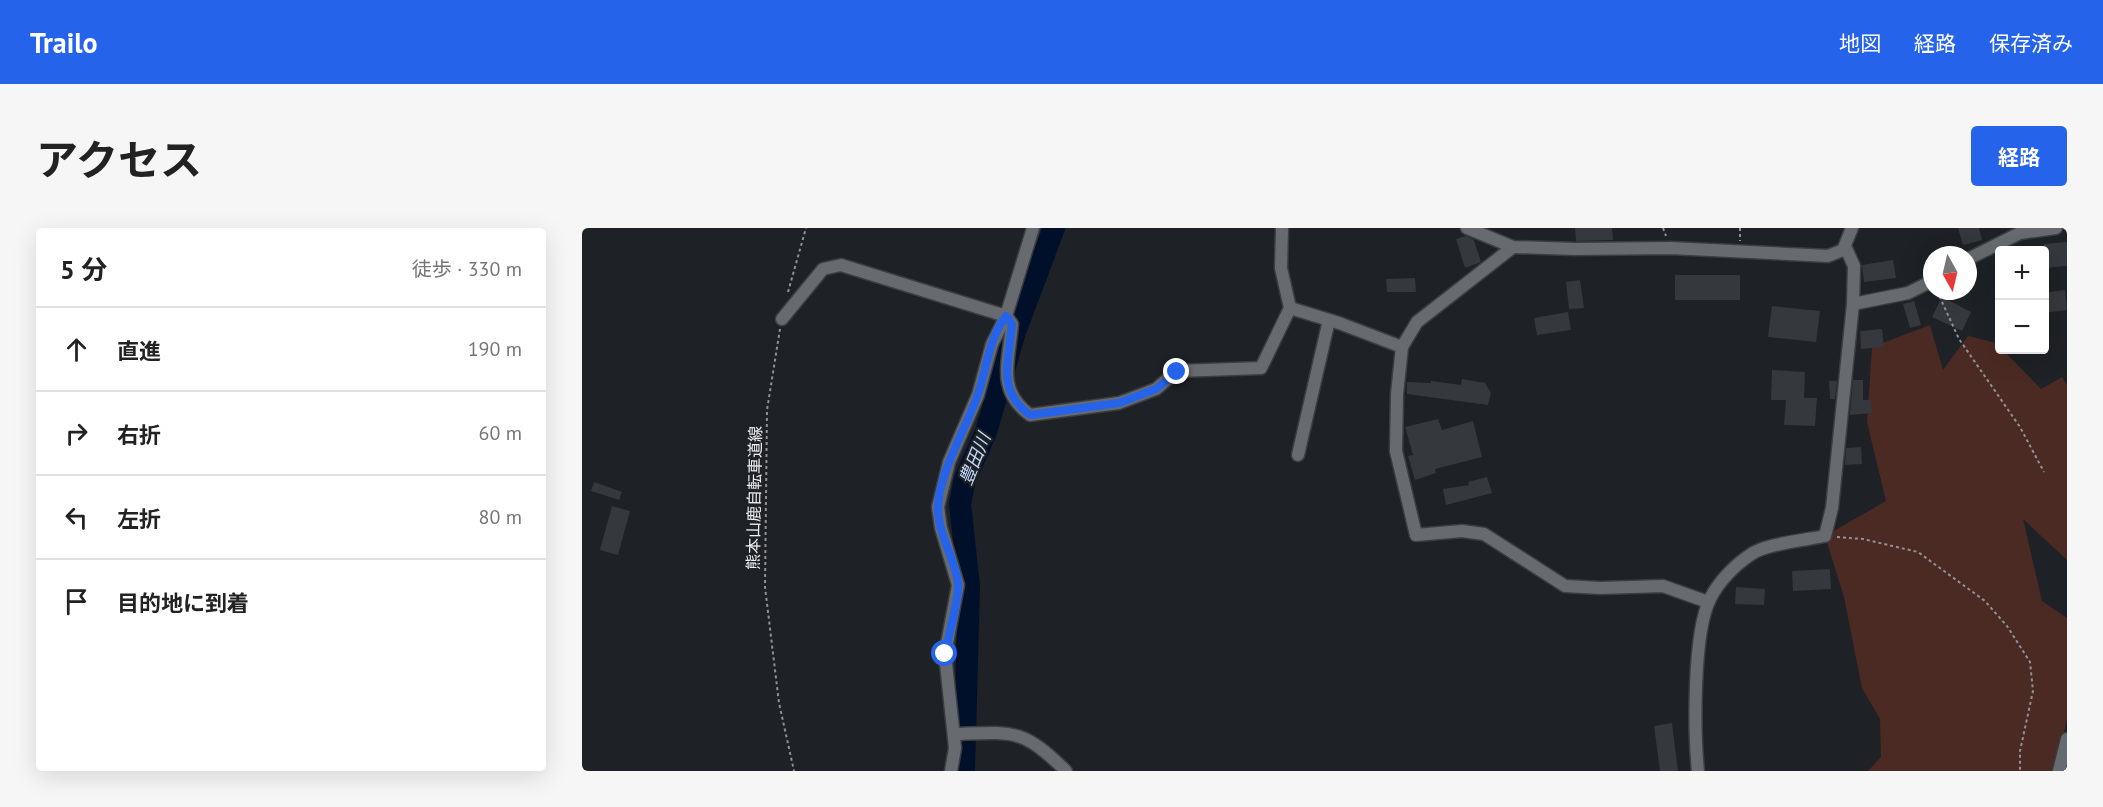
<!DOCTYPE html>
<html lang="ja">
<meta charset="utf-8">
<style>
:root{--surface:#fff;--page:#f6f6f6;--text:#222;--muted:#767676;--line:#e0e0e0;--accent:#2563eb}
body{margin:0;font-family:"PT Sans","Noto Sans JP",sans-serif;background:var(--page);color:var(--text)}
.controls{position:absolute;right:18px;top:18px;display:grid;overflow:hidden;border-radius:6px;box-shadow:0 6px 24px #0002}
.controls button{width:54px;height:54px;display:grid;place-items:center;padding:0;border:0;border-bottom:2px solid var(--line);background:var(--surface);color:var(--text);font:30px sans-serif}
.compass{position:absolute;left:1341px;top:18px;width:54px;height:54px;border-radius:50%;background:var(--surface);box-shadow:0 6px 24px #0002;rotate:172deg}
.stop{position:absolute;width:18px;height:18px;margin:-14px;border:4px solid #2563eb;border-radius:50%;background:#fff}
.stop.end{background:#2563eb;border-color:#fff;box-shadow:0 2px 6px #0008}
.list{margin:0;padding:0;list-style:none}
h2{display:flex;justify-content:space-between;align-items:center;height:78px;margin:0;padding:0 24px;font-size:26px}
h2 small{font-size:20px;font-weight:400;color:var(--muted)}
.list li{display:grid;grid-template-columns:39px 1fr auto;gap:18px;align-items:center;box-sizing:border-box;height:84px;padding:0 24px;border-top:2px solid var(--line)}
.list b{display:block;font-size:22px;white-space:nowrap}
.list em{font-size:20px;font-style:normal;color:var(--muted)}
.icon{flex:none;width:33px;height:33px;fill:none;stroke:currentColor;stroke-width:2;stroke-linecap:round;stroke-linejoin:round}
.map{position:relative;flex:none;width:1485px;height:543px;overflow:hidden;border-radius:6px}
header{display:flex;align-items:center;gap:36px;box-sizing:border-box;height:84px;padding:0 30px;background:var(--accent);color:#fff}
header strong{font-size:28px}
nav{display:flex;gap:33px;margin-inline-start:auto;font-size:21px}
.intro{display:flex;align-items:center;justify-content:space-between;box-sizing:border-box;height:144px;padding:0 36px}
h1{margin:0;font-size:42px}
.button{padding:15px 27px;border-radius:6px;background:var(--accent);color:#fff;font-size:21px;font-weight:700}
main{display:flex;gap:36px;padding:0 36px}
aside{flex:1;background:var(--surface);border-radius:6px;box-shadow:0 6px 24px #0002}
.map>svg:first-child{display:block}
</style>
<header>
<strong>Trailo</strong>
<nav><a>地図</a><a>経路</a><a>保存済み</a></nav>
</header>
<div class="intro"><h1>アクセス</h1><a class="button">経路</a></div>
<main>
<aside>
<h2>5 分<small>徒歩 · 330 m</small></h2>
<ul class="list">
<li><svg class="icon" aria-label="ahead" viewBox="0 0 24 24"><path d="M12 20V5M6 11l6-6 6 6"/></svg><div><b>直進</b></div><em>190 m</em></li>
<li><svg class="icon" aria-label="right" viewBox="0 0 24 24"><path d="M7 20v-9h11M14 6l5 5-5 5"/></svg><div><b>右折</b></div><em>60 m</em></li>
<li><svg class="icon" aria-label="left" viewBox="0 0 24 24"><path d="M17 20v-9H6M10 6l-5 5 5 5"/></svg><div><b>左折</b></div><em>80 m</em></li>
<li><svg class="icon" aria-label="arrive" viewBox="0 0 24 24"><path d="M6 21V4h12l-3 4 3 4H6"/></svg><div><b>目的地に到着</b></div></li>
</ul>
</aside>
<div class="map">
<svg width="1485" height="543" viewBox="0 0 1485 543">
<rect width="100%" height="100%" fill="#1e2125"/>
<polygon fill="#4c2a24" points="1348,97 1361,142 1386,108 1415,115 1418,122 1421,122 1459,161 1480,149 1485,157 1485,332 1441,291 1460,373 1485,390 1485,491 1473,543 1286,543 1299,529 1298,491 1280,460 1262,369 1243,308 1304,273 1285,194 1290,119"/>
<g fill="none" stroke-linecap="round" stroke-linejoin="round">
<polyline stroke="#00102a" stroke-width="22" points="382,543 387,358 378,276 383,251 404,204 433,104 472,0"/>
</g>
<g fill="#35383c">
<polygon points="993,0 1030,0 1031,12 994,13"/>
<polygon points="1376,0 1397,0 1400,12 1381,17"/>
<polygon points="884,8 892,12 899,34 883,40 874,11"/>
<polygon points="1485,14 1485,38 1462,40 1462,16"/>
<polygon points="1311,32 1314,50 1282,54 1280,37"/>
<rect x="1093" y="47" width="65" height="25"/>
<polygon points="833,50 834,64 805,64 804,51"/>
<polygon points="998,52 1002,80 987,81 984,54"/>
<polygon points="1483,62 1485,82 1462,85 1462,65"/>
<polygon points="1360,69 1389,84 1380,103 1350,89"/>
<polygon points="1332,73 1339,97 1328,100 1321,76"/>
<polygon points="1190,78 1238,83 1234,114 1186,109"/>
<polygon points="986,84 989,102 955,107 952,90"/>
<polygon points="1300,101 1302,119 1279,121 1278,103"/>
<polygon points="1190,142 1223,144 1222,170 1235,170 1233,198 1202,197 1204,172 1189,172"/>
<polygon points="880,151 903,155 909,165 906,177 825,166 825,154 849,155 849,153 879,157"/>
<polygon points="1271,152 1281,152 1281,172 1289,172 1290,185 1268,187"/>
<polygon points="1247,153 1255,153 1253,171 1248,171"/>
<polygon points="856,191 860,202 891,193 900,229 853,241 854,245 833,252 826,228 831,227 823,199"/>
<polygon points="1279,219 1280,236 1263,237 1264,220"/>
<polygon points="905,249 910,265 864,277 861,261 887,257 886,254"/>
<polygon points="12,254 40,264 37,272 9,263"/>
<polygon points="30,278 48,283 36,327 18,322"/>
<polygon points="1248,341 1249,361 1211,363 1210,343"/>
<polygon points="1154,359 1183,361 1182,377 1153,376"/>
<polygon points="1090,495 1096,543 1078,543 1072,498"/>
</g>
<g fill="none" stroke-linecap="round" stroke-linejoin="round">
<defs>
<g id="minor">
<polyline points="885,0 931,19 993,21 1089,20 1246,28 1261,22 1270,0"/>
<polyline points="931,19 835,94 820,119 815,166 814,223 834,307 880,303 902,306 983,358 1018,360 1081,358 1126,374"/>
<polyline points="1386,31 1438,5 1474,0"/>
<polyline points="1271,76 1326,65 1350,53"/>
<polyline points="708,80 757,95 820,119"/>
<path d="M200,91l41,-50 18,-4 165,51 6,8c-3,38 -16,66 18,91l89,-12 37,-14 21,-18 84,-3 29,-60 -9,-40 1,-40"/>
<polyline points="716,227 747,92"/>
<path d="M372,506c60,-2 68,-6 112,37"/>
<polyline points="369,543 373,520 363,426 376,357 359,300 356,279 367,234 396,167 410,116 424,88 451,0"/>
<path d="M1116,543c-4,-39 -5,-138 12,-172 8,-17 25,-34 40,-44 14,-11 56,-15 75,-19l7,-28 21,-204 1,-38 -9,-20"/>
<polyline points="1477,543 1485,511"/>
</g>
</defs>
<use href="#minor" stroke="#3b3e40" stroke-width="15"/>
<g stroke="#909396" stroke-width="2" stroke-dasharray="3 3" stroke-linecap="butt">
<polyline points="1081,0 1084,8"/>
<polyline points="1158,0 1158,13"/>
<polyline points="1355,63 1377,111 1438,199 1462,244"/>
<polyline points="206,64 224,0"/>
<polyline points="198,101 185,182 183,359 197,475 212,543"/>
<polyline points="1255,309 1281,311 1336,324 1403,373 1425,398 1448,434 1451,463 1438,523 1438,543"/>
</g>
<use href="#minor" stroke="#676b6f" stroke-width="12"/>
</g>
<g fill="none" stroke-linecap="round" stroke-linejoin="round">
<path stroke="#2563eb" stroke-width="8" d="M363,426c3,-17 15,-57 13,-72 -4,-25 -20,-48 -20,-74 0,-33 28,-80 39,-111 10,-27 11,-58 29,-81l6,8c-3,38 -16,66 18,91l89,-12 37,-14 21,-17"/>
</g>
<g text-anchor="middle" stroke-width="4.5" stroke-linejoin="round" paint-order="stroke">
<g font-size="16" fill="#eff1f3" stroke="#1e2125">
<text transform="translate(172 270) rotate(-89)" y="6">熊本山鹿自転車道線</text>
</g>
<g font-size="18" font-style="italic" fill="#c1dafb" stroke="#1e2125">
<text transform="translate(393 231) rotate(-68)" y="6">豊田川</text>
</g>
</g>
</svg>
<div class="controls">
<button>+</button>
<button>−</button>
</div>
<svg class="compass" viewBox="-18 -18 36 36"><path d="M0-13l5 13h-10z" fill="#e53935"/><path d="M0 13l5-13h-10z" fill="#767676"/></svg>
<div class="stop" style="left:363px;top:426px"></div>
<div class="stop end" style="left:595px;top:144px"></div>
</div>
</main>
